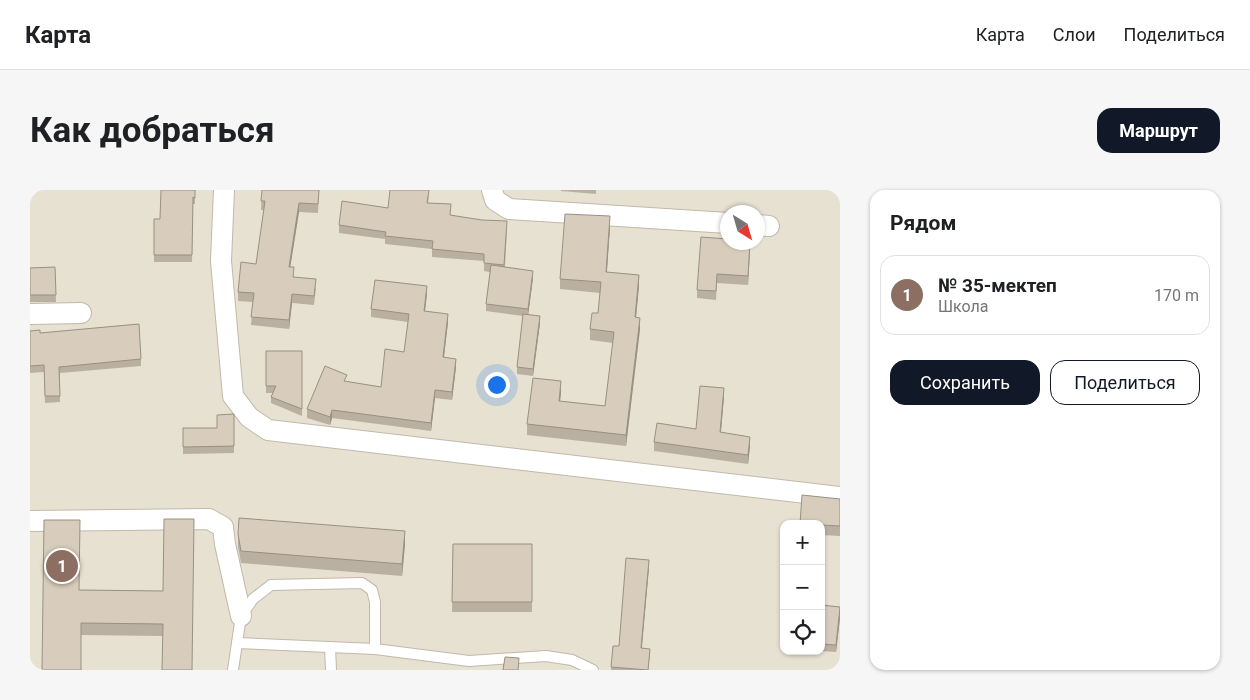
<!DOCTYPE html>
<html lang="ru">
<meta charset="utf-8">
<style>
:root{--surface:#fff;--page:#f6f6f6;--text:#202124;--muted:#757577;--line:#e0e0e0;--accent:#111827}
body{margin:0;font-family:Roboto,sans-serif;background:var(--page);color:var(--text)}
.controls{position:absolute;right:15px;bottom:15px;display:grid;overflow:hidden;border-radius:10px;box-shadow:0 1px 4px #0004}
.controls button{width:45px;height:45px;display:grid;place-items:center;padding:0;border:0;border-bottom:1px solid var(--line);background:var(--surface);color:var(--text);font:25px sans-serif}
.compass{position:absolute;left:690px;top:15px;width:45px;height:45px;border-radius:50%;background:var(--surface);box-shadow:0 1px 4px #0004;rotate:143deg}
.you{position:absolute;left:466px;top:194px;width:18px;height:18px;margin:-12px;border:4px solid #fff;border-radius:50%;background:#1a73e8;box-shadow:0 0 0 8px #1a73e833}
.badge{display:grid;place-items:center;width:32px;height:32px;border-radius:50%;background:var(--accent);color:#fff;font-size:16px;font-weight:700}
.pin{position:absolute;translate:-50% -50%;border:2px solid #fff;box-shadow:0 1px 5px #0006}
.list{margin:0;padding:0;list-style:none}
h2{display:flex;justify-content:space-between;align-items:center;height:65px;margin:0;padding:0 20px;font-size:21px}
h2 small{font-size:16px;font-weight:400;color:var(--muted)}
.list li{display:grid;grid-template-columns:32px 1fr auto;gap:15px;align-items:center;box-sizing:border-box;height:80px;margin:0 10px 10px;padding:0 10px;border:1px solid var(--line);border-radius:15px}
.list b{display:block;font-size:19px;white-space:nowrap}
.list p{margin:0;font-size:16px;white-space:nowrap;color:var(--muted)}
.list em{font-size:16px;font-style:normal;color:var(--muted)}
.actions{display:flex;gap:10px;padding:15px 20px}
.actions a{flex:1;padding:11px 0;border:1px solid var(--accent);border-radius:15px;text-align:center;font-size:18px;color:var(--accent)}
.actions .main{background:var(--accent);color:#fff}
.icon{flex:none;width:28px;height:28px;fill:none;stroke:currentColor;stroke-width:2;stroke-linecap:round;stroke-linejoin:round}
.map{position:relative;flex:none;width:810px;height:480px;overflow:hidden;border-radius:15px}
header{display:flex;align-items:center;gap:30px;box-sizing:border-box;height:70px;padding:0 25px;background:var(--surface);border-bottom:1px solid var(--line)}
header strong{font-size:24px}
nav{display:flex;gap:28px;margin-inline-start:auto;font-size:18px}
.intro{display:flex;align-items:center;justify-content:space-between;box-sizing:border-box;height:120px;padding:0 30px}
h1{margin:0;font-size:35px}
.button{padding:12px 22px;border-radius:15px;background:var(--accent);color:#fff;font-size:18px;font-weight:700}
main{display:flex;gap:30px;padding:0 30px}
aside{flex:1;background:var(--surface);border-radius:15px;box-shadow:0 1px 4px #0004}
.map>svg:first-child{display:block}
</style>
<header>
<strong>Карта</strong>
<nav><a>Карта</a><a>Слои</a><a>Поделиться</a></nav>
</header>
<div class="intro"><h1>Как добраться</h1><a class="button">Маршрут</a></div>
<main>
<div class="map">
<svg width="810" height="480" viewBox="0 0 810 480">
<rect width="100%" height="100%" fill="#f3eee4"/>
<path fill="#e7e1d2" fill-rule="evenodd" d="M0,0h810v480h-810zM698,22h30v30h-30zM754,334h37v127h-37z"/>
<g fill="none" stroke-linecap="round" stroke-linejoin="round">
<defs>
<g id="lane">
<polyline points="207,453 345,459 439,471 516,466 542,470 563,480"/>
<polyline points="300,457 301,480"/>
<polyline points="203,480 211,426 223,409 241,395 332,393 342,400 345,412 345,459"/>
</g>
<g id="street">
<polyline points="194,0 191,71 203,206 219,227 238,240 810,307"/>
<polyline points="462,0 465,10 479,19 698,33"/>
<polyline points="728,35 739,36"/>
<polyline points="0,124 51,123"/>
<polyline points="0,331 179,329 193,337 195,354 211,426"/>
</g>
</defs>
<use href="#lane" stroke="#c1b9a9" stroke-width="12"/>
<use href="#street" stroke="#c1b9a9" stroke-width="22"/>
<use href="#lane" stroke="#fff" stroke-width="10"/>
<use href="#street" stroke="#fff" stroke-width="20"/>
</g>
<g fill="#bab0a2">
<polygon points="165,0 165,14 163,14 162,72 124,72 124,29 130,29"/>
<polygon points="232,0 289,0 288,23 269,22 260,77 264,87 286,98 284,115 262,113 259,139 221,135 223,112 208,111 208,102 226,74 234,20 231,20"/>
<polygon points="531,0 566,0 566,4 531,1"/>
<polygon points="399,6 398,13 421,25 477,39 475,77 503,88 498,125 510,133 503,186 487,184 487,177 493,126 456,121 456,114 460,82 454,81 454,71 402,67 402,59 355,54 355,49 309,43 309,35 358,18"/>
<polygon points="580,37 577,82 609,96 606,127 610,139 596,256 497,245 497,234 531,202 530,211 575,216 583,153 560,150 560,139 568,123 570,103 530,99 530,89"/>
<polygon points="720,59 718,95 687,93 686,110 667,108 667,100"/>
<polygon points="25,77 26,112 0,112 0,78"/>
<polygon points="397,104 395,121 418,132 414,167 426,177 422,210 405,208 401,241 302,228 300,235 277,228 277,219 317,192 351,197 374,162 378,132 341,127 341,119"/>
<polygon points="0,141 111,169 111,176 30,183 30,212 15,213 14,182 0,183"/>
<polygon points="236,161 272,161 272,226 241,213 241,207 243,203 236,203"/>
<polygon points="694,207 691,242 720,256 718,274 624,261 624,252 666,239"/>
<polygon points="204,224 204,263 153,264 153,238 187,238"/>
<polygon points="809,309 810,309 810,346 791,345 791,334"/>
<polygon points="208,344 375,354 372,386 211,373 208,357"/>
<polygon points="423,354 502,354 502,422 422,422"/>
<polygon points="619,377 612,458 620,466 618,480 581,480 583,456 589,456"/>
<polygon points="49,400 133,401 133,446 51,445"/>
<polygon points="791,415 810,417 810,428 806,462 791,461"/>
</g>
<g fill="#979084">
<polygon points="269,13 269,22 259,85 259,77"/>
<polygon points="580,26 580,37 576,93 576,82"/>
<polygon points="720,52 720,59 718,95 718,86"/>
<polygon points="503,81 503,88 498,126 498,119"/>
<polygon points="609,85 609,96 605,138 605,127"/>
<polygon points="397,96 397,104 394,129 394,121"/>
<polygon points="262,104 262,113 259,139 259,130"/>
<polygon points="418,124 418,132 413,175 413,167"/>
<polygon points="510,126 510,133 503,186 503,179"/>
<polygon points="610,128 610,139 596,256 596,245"/>
<polygon points="426,169 426,177 422,210 422,202"/>
<polygon points="531,191 531,202 529,222 529,211"/>
<polygon points="694,198 694,207 690,251 690,242"/>
<polygon points="405,200 405,208 401,241 401,233"/>
<polygon points="302,220 302,228 300,235 300,227"/>
<polygon points="720,247 720,256 718,274 718,265"/>
<polygon points="375,341 375,354 372,386 372,374"/>
<polygon points="619,370 619,377 611,465 611,458"/>
<polygon points="810,421 810,428 806,462 806,455"/>
</g>
<g fill="#d8cdbc" stroke="#979084">
<polygon points="131,0 165,0 165,8 163,7 162,65 124,65 124,29 130,29"/>
<polygon points="232,0 289,0 288,14 269,13 259,77 264,77 263,87 286,89 284,106 262,104 259,130 221,127 224,103 208,102 211,72 226,74 235,11 231,11"/>
<polygon points="360,0 399,0 397,13 421,14 420,25 452,30 477,31 474,75 454,73 454,64 402,59 403,51 355,46 356,42 309,35 312,11 358,18"/>
<polygon points="535,24 580,26 576,82 609,85 605,127 610,128 596,245 497,234 503,188 531,191 529,211 575,216 584,142 560,139 562,123 568,123 571,92 530,89"/>
<polygon points="671,47 698,49 698,52 720,52 718,86 687,84 686,101 667,100"/>
<polygon points="461,75 503,81 498,119 456,114"/>
<polygon points="25,77 26,105 0,105 0,78"/>
<polygon points="345,90 397,96 394,121 418,124 413,167 426,169 422,202 405,200 401,233 302,220 300,227 277,219 295,176 317,185 314,191 351,197 355,159 374,162 379,124 341,119"/>
<polygon points="493,124 510,126 503,179 487,177"/>
<polygon points="109,134 111,169 29,177 30,206 15,206 14,175 0,176 0,141 10,140 10,143"/>
<polygon points="236,161 272,161 272,219 241,207 246,196 236,196"/>
<polygon points="670,196 694,198 690,242 720,247 718,265 624,252 627,233 666,239"/>
<polygon points="204,224 204,256 153,257 153,238 187,238 187,225"/>
<polygon points="772,305 810,309 810,336 791,335 791,334 770,334"/>
<polygon points="209,328 375,341 372,374 211,361 208,344"/>
<polygon points="134,329 164,329 162,480 132,480 133,434 51,433 51,480 12,480 14,330 50,330 49,400 133,401"/>
<polygon points="423,354 502,354 502,412 422,412"/>
<polygon points="596,368 619,370 611,458 620,459 618,480 581,477 583,456 589,456"/>
<polygon points="791,415 810,417 806,455 791,454"/>
<polygon points="475,467 489,468 488,480 473,480"/>
</g>
</svg>
<div class="controls">
<button>+</button>
<button>−</button>
<button><svg class="icon" aria-label="locate" viewBox="0 0 24 24"><circle cx="12" cy="12" r="6"/><path d="M12 2v4M12 18v4M2 12h4M18 12h4"/></svg></button>
</div>
<svg class="compass" viewBox="-18 -18 36 36"><path d="M0-13l5 13h-10z" fill="#e53935"/><path d="M0 13l5-13h-10z" fill="#757577"/></svg>
<div class="you"></div>
<div class="pin badge" style="left:32px;top:376px;background:#8d6e63">1</div>
</div>
<aside>
<h2>Рядом<small></small></h2>
<ul class="list">
<li><span class="badge" style="background:#8d6e63">1</span><div><b>№ 35-мектеп</b><p>Школа</p></div><em>170 m</em></li>
</ul>
<div class="actions"><a class="main">Сохранить</a><a>Поделиться</a></div>
</aside>
</main>
